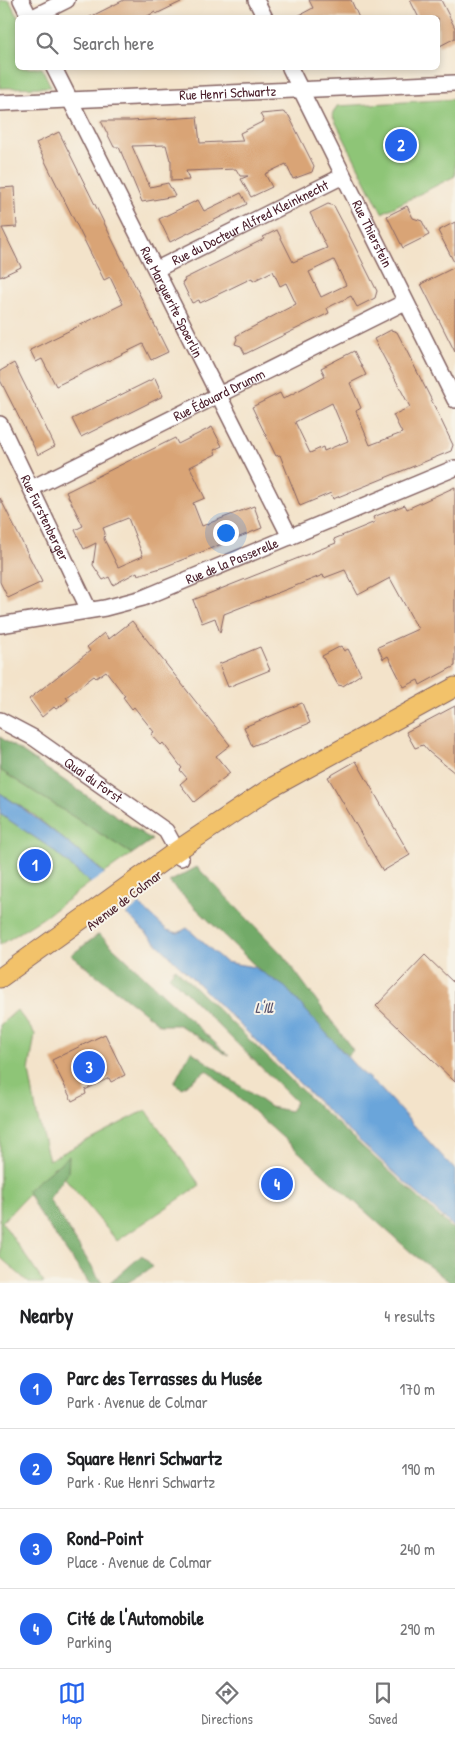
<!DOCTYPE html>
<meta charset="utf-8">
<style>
:root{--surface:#fff;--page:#f2f2f2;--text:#202124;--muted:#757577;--line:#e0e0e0;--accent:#2563eb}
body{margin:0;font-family:"Patrick Hand",sans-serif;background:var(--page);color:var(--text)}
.you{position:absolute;left:225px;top:532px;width:18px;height:18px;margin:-12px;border:4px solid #fff;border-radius:50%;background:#1a73e8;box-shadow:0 0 0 8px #1a73e833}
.badge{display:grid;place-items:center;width:32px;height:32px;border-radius:50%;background:var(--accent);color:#fff;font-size:16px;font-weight:700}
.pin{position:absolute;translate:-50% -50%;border:2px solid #fff;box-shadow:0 1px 5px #0006}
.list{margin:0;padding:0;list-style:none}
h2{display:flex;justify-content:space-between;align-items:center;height:65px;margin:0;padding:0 20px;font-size:21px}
h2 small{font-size:16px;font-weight:400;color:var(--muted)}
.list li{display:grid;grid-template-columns:32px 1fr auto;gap:15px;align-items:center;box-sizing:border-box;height:80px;padding:0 20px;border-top:1px solid var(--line)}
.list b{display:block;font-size:19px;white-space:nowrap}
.list p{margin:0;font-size:16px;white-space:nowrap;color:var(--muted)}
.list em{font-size:16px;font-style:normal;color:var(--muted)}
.icon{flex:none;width:28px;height:28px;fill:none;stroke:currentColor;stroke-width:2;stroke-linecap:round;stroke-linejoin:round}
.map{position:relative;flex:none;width:455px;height:1283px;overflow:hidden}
.search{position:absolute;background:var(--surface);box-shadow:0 2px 8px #0003;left:15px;right:15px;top:15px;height:55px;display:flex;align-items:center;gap:12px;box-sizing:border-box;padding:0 18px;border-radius:8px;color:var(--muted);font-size:19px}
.sheet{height:385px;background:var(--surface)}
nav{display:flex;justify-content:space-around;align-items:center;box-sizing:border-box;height:70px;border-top:1px solid var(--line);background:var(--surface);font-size:14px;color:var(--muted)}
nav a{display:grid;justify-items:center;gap:2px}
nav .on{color:var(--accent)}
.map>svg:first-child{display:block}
</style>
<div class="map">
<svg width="455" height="1283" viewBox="0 0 455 1283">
<rect width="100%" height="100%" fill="#f7f3e8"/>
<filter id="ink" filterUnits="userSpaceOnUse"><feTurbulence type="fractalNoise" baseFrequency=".02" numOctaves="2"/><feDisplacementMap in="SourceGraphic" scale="10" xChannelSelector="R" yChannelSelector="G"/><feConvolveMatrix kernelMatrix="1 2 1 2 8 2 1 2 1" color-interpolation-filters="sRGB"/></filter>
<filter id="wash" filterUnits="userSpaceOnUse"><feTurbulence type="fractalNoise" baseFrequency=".0096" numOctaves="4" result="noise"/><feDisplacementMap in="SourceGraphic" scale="20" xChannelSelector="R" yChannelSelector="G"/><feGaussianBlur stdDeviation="1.12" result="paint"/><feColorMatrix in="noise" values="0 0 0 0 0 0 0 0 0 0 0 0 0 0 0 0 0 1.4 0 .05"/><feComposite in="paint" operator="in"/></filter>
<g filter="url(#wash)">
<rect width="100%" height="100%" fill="#f3e3ca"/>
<g fill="#8ec577" stroke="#6c7251">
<polygon points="0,0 9,0 18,17 18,68 42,68 51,87 0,88"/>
<polygon points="455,99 455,176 382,213 332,115 337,106"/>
<polygon points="0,770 132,854 105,873 34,815 0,793"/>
<polygon points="0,814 49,847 90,883 43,918 0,945"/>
<polygon points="17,1010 35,1034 29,1071 37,1115 49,1160 146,1110 200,1185 117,1241 55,1166 2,1222 44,1283 29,1283 0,1257 0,1025"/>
</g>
<g fill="#72aa68" stroke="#5e644a">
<polygon points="0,737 152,840 132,854 0,770"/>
<polygon points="197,867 283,955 353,1050 348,1056 169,882"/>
<polygon points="99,934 229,1056 179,1025 160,1025 71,955"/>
<polygon points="175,968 319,1107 455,1231 455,1283 451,1283 413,1254 207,1070 182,1088 174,1083 191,1051 270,1107 290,1111 296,1102 169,976"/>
<polygon points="69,1156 68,1173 49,1199 102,1283 89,1283 37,1210 27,1190"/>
<polygon points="142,1255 153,1267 127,1283 110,1283"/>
</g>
<path fill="#6aa5da" stroke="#5a6282" d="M0,793c61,40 114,88 167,137l11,3 9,-5 38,34 29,5 31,20 74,83 19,16 77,84v58l-115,-105 -207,-203 -84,-73 -49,-33z"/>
<polygon fill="#f3e3ca" points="107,872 141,903 124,916 88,885"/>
<g id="blocks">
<g fill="#d9a476" fill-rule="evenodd">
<polygon points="124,0 185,0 156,14 155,12 144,18 88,18"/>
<polygon points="309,0 351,0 359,18 294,18 313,8"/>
<polygon points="410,0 441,0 455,28 455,38 438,47 438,18 419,18"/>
<polygon points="283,112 289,116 314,166 312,172 293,179 286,164 265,174 272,187 251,197 241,179 248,176 240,176 236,169 186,171 189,180 171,181 171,160 170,160 166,145 132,146 150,187 168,183 175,196 142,202 119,147 114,147 101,121 131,121 197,117 200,143 243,141 240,133 264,121 260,114"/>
<polygon points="59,132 168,352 151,360 143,344 56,386 42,359 36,362 30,350 123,304 110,277 104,280 36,143"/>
<polygon points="15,187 17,227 2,228 21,267 0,277 0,188"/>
<polygon points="241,193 247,204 170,242 159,219 198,200 204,211"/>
<path d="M328,204l6,2 10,19 33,66 -2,7 -18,9 -6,-11 -24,12 2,5 -84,41 -4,-8 -6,-2 2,-5 -1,-3 60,-32 -10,-21 -6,3 -7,-15 -20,10 -1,-3 -52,25 -1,-3 -7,3 -10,-21 3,-1 -1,-2 80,-40 -1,-2 14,-7 16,32 34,-14 -17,-35zM334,260l12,25 -25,12 -12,-25z"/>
<polygon points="407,206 413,218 422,221 429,235 403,248 387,216"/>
<polygon points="455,222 455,264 438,231"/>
<polygon points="455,267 455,352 421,284"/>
<path d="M391,330l6,2 33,65 23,48 -2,6 -118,48 -2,-6 -31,13 -20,-51 -4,1 -24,-49 28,-14 3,6 42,-23 -4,-8 33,-17 12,24 -16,8 11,25 -5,3 14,34 32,-12 -9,-18 17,-8 -36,-68zM332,403l16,38 -24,10 -1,-4 -13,6 -15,-31z"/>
<polygon points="14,363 55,446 38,455 0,380 0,371"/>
<polygon points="155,378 163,396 81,437 72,419"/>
<path d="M212,427l10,19 -8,4 2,4 -26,13 15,31 -12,5 9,23 52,-20 8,22 -98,39 -26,8 -1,-3 -24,13 -4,-8 -6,3 -10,-15 3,-22 -12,6 -9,-19 8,-4 -17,-34 109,-54 3,6zM128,518l15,38 -25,11 -14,-28 1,-6 -2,-5z"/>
<polygon points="455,487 455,666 420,685 418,680 404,687 388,656 383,659 378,647 418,629 390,578 358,595 345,570 324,578 323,575 224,614 220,633 215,618 202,623 193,600 336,543 334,539 375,522 373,517 405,505 407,509"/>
<polygon points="0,498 42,582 8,598 0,582"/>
<polygon points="132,621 230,745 216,756 230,773 194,802 180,784 187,778 180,770 182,768 163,743 161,745 151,734 154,732 134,707 132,709 123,697 125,696 106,671 96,678 94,676 66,697 68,700 62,705 56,709 54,707 42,717 29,699 90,651 87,647 104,633 109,639"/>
<polygon points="341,646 344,651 348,649 361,674 343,686 338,685 322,656"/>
<polygon points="260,647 270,670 228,687 219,664"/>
<polygon points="302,703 310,723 252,746 244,727"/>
<polygon points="455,706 455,773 429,752 423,745 415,748 406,732"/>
<polygon points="356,761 410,855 383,871 328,777"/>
<polygon points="425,955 455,984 455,1082 376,1006"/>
<polygon points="105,1034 125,1075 111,1082 109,1078 85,1090 86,1094 72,1101 52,1060"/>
</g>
</g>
</g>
<g filter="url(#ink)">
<use href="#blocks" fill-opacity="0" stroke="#856463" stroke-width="1"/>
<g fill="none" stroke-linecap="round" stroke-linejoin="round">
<defs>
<g id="minor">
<polyline points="21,0 30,18"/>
<polyline points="256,0 265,18"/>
<polyline points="31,18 67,0"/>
<path id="s1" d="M54,68l236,469"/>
<path id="s2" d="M290,68l165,332"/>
<path id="s3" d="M0,103l455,-20"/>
<path id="s4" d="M157,269l186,-93"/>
<path id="s5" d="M0,424l89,186"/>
<path id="s6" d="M32,488l373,-186"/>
<path id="s7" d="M0,625l105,-17 38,-10 312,-130"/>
<path id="s8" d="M0,720l34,18 132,93 15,27"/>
</g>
<polyline id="major" points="0,978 178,850 269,789 455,687"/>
</defs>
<use href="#minor" stroke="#856463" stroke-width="18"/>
<use href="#major" stroke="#856463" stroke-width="21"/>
<use href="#minor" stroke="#fff" stroke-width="15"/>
<use href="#major" stroke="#f2c26a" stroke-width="19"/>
</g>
</g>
<g text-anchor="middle" stroke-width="4" stroke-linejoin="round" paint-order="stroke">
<g font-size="14" fill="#4a1f2b" stroke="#f7f3e8">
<text dy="5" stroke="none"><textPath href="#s3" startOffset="228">Rue Henri Schwartz</textPath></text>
<text dy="5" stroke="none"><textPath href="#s4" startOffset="104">Rue du Docteur Alfred Kleinknecht</textPath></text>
<text dy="5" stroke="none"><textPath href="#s2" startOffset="185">Rue Thierstein</textPath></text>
<text dy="5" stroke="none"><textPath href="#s1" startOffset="262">Rue Marguerite Spoerlin</textPath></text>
<text dy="5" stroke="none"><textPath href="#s6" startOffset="209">Rue Édouard Drumm</textPath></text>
<text dy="5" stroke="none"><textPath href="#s5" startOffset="104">Rue Furstenberger</textPath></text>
<text dy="5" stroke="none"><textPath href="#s7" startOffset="242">Rue de la Passerelle</textPath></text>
<text dy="5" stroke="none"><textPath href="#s8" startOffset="111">Quai du Forst</textPath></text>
<text transform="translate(124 900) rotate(-37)" y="5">Avenue de Colmar</text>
</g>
<g font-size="15" font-style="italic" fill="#554e68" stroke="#f7f3e8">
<text x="264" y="1013">L'Ill</text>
</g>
</g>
</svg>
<div class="you"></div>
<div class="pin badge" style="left:35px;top:865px">1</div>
<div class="pin badge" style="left:401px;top:145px">2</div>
<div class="pin badge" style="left:89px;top:1067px">3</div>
<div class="pin badge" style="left:277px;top:1184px">4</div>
<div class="search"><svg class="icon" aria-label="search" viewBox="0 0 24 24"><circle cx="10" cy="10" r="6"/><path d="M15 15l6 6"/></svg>Search here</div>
</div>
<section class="sheet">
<h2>Nearby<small>4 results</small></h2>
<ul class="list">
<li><span class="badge">1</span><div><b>Parc des Terrasses du Musée</b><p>Park · Avenue de Colmar</p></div><em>170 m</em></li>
<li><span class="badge">2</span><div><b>Square Henri Schwartz</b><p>Park · Rue Henri Schwartz</p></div><em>190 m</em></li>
<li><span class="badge">3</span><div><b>Rond-Point</b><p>Place · Avenue de Colmar</p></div><em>240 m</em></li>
<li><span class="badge">4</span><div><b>Cité de l'Automobile</b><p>Parking</p></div><em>290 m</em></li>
</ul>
</section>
<nav>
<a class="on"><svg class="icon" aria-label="map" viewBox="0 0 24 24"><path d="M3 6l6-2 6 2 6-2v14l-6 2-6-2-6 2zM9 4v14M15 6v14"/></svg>Map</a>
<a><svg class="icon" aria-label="directions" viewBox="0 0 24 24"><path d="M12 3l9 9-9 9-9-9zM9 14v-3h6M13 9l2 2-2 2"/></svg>Directions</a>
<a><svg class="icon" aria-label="saved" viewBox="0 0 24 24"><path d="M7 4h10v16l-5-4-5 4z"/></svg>Saved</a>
</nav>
